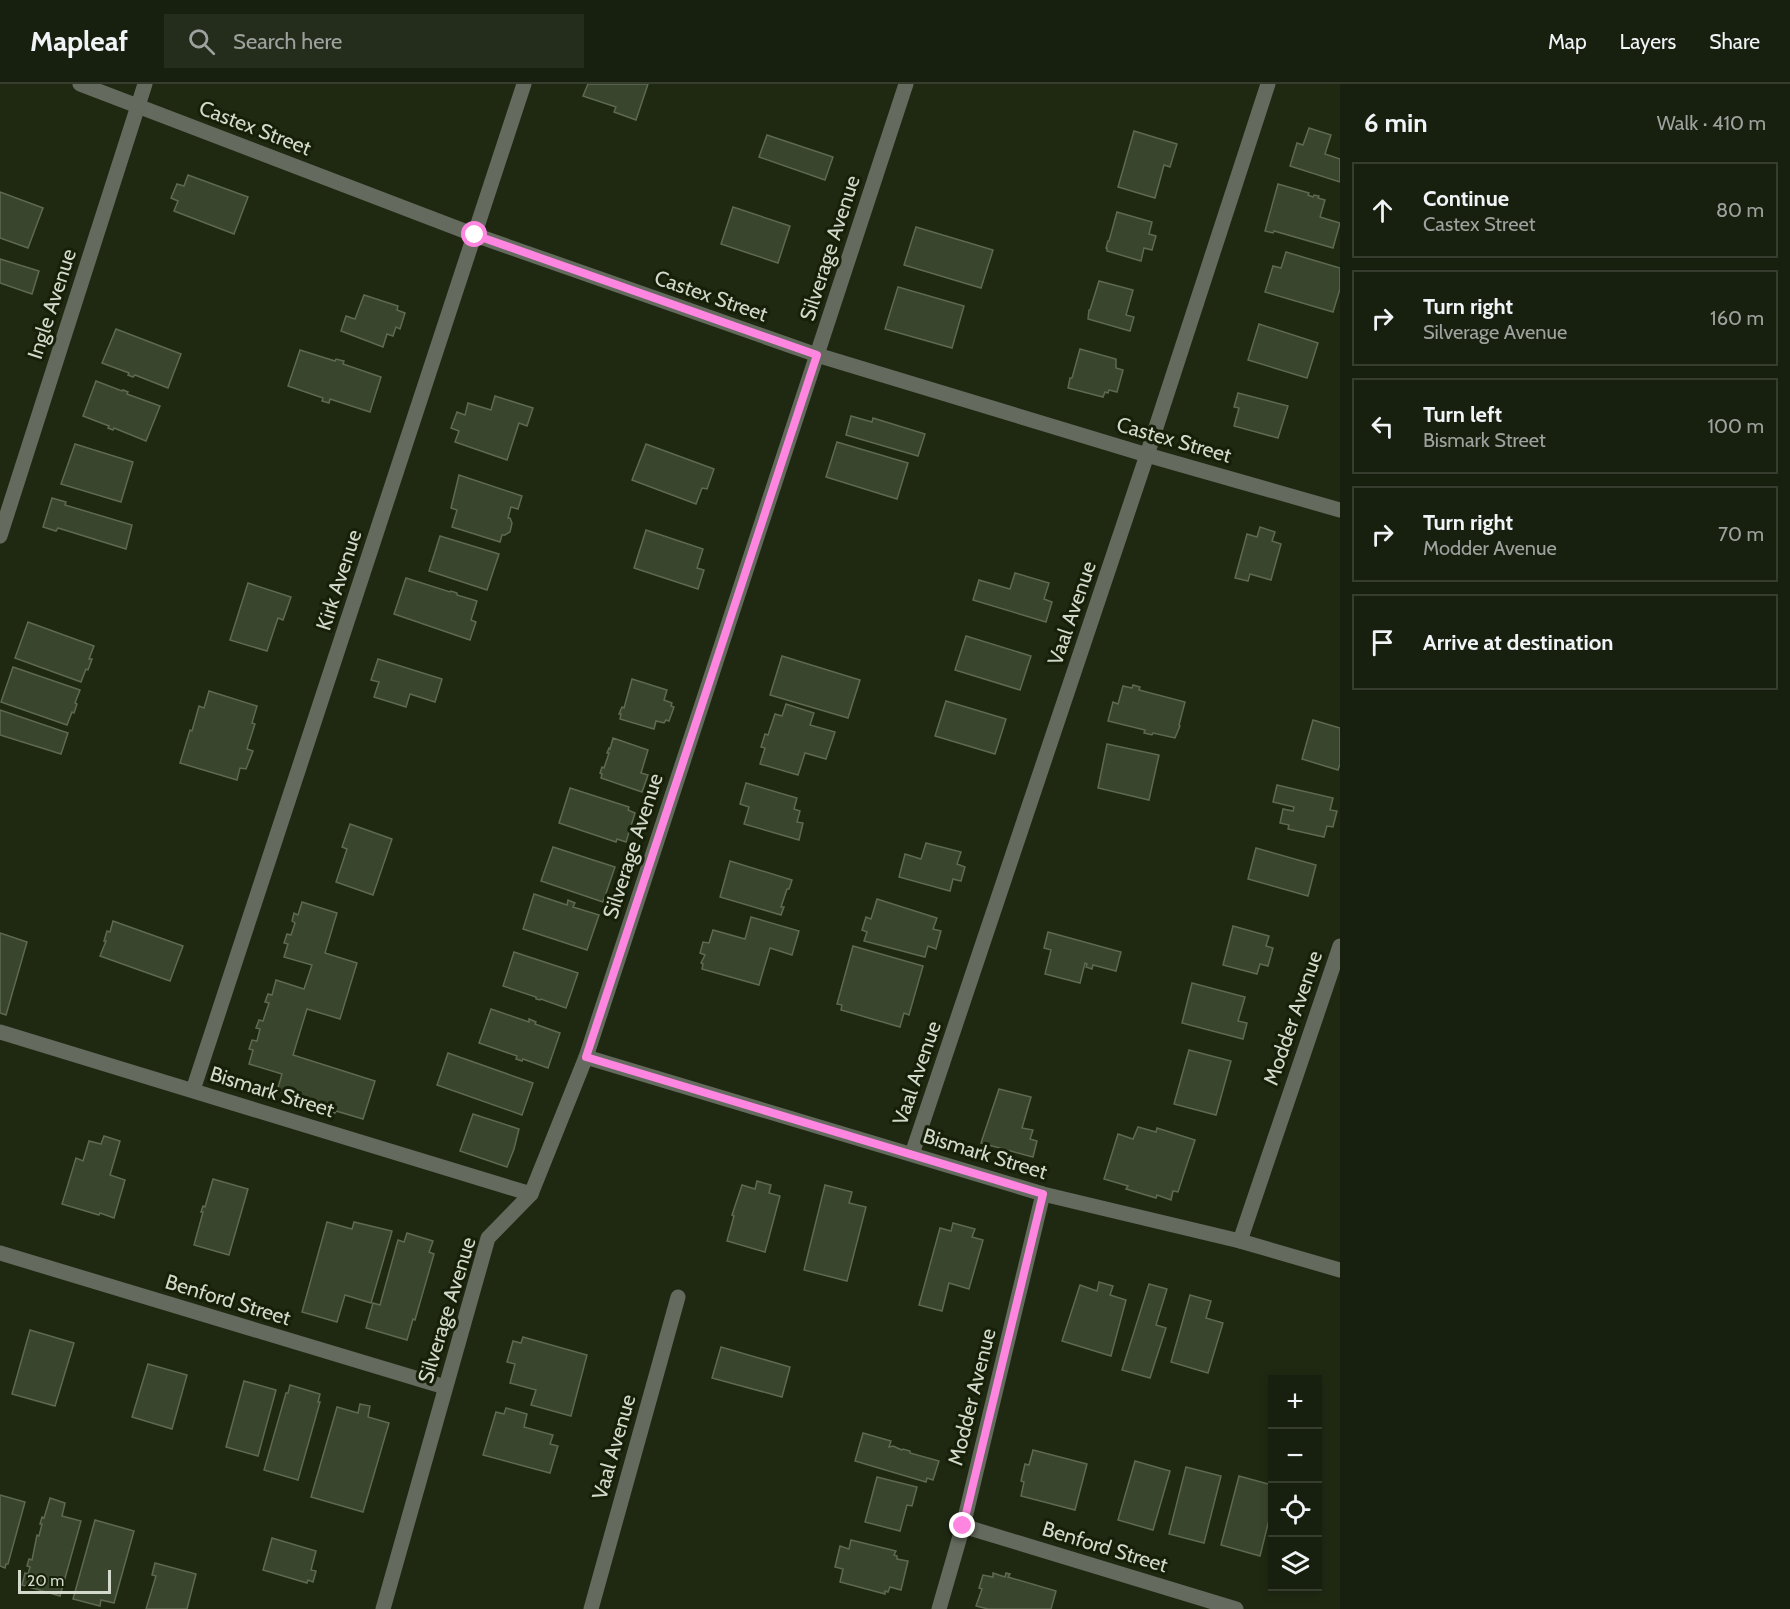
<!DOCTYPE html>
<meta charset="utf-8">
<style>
:root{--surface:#171f0e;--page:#242c1c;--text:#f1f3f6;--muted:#9ea29e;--line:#363d2e}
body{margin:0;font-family:Cabin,sans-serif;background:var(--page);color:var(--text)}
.controls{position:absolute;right:18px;bottom:18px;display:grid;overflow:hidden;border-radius:0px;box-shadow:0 3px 9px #0003}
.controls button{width:54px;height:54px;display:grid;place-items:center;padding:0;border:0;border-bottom:2px solid var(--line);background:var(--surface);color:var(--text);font:30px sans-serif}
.scale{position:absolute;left:18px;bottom:15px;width:93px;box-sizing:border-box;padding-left:6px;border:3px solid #d3dacc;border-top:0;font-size:16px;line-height:21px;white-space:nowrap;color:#d3dacc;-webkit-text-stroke:4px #161f08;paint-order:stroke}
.stop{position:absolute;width:18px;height:18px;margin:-14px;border:4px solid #fe85e0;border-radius:50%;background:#fff}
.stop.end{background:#fe85e0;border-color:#fff;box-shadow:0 2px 6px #0008}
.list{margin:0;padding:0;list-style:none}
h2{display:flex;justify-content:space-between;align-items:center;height:78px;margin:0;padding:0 24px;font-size:26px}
h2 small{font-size:20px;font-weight:400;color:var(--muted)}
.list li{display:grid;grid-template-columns:39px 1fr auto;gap:18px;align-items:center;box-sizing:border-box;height:96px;margin:0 12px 12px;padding:0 12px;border:2px solid var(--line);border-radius:0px}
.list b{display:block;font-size:22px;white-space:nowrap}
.list p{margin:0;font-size:20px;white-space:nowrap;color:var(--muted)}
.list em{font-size:20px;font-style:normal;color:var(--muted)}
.icon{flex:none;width:33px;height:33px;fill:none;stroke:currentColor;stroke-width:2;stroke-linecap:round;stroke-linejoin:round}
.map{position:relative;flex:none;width:1340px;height:1525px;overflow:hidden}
header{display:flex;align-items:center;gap:36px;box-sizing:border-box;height:84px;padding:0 30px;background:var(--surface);border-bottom:2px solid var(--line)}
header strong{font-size:28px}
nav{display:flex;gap:33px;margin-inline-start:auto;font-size:21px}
.search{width:420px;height:54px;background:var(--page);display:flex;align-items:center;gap:15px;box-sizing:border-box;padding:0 21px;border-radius:0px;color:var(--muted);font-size:22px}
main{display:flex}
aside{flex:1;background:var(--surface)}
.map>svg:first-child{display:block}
</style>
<header>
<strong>Mapleaf</strong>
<div class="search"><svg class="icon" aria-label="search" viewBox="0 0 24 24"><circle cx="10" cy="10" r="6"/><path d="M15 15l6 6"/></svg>Search here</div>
<nav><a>Map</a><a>Layers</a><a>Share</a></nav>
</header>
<main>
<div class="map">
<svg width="1340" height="1525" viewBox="0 0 1340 1525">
<rect width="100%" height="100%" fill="#1f2912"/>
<g fill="#3a452d" stroke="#5e6950" stroke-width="1.5">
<polygon points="588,0 648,0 636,36 614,28 616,23 583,12"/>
<polygon points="1309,44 1331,51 1325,70 1340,75 1340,98 1290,82 1297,59 1303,61"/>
<polygon points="1134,47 1177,60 1170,83 1164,81 1155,114 1118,103"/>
<polygon points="767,51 833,73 825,96 759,73"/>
<polygon points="188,91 248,113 234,150 174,127 178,117 171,114 177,100 184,102"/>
<polygon points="1278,100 1309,109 1308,111 1313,113 1314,111 1319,112 1318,114 1325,116 1320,133 1340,139 1333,164 1274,147 1273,149 1265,147"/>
<polygon points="0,108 43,124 28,164 0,154"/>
<polygon points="733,123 790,142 778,179 721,160"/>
<polygon points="1117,128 1152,138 1149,150 1156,152 1152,166 1144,164 1141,177 1107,167 1107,164 1106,164 1108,157 1109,157"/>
<polygon points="916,143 993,166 981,204 904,181"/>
<polygon points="1286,168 1340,184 1340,205 1333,228 1265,208 1273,182 1281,184"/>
<polygon points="0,175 39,187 32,210 0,199"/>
<polygon points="1099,197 1133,206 1126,231 1134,233 1130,247 1088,235 1089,226 1090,226"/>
<polygon points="898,203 964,222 952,264 885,245"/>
<polygon points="364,211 398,222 397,226 405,229 400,245 396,243 393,252 387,250 383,263 341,247 346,232 355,235"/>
<polygon points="1259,240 1318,259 1307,294 1248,276"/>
<polygon points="116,245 181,270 168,304 135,291 133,293 128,291 129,289 102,279"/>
<polygon points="1080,265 1116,275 1116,284 1123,286 1117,308 1109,306 1108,309 1105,308 1103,313 1068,304 1070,294 1072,294"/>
<polygon points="300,266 335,277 336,275 344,277 343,280 381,293 370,328 330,315 329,319 322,317 323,314 288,302"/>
<polygon points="96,297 122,307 123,306 128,308 127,310 160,322 146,357 114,344 113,346 108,344 109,342 83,332"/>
<polygon points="1238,309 1288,322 1278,354 1234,342 1239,324 1234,323"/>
<polygon points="495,312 533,324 527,342 519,339 507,376 455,358 459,347 451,344 457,328 465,331 468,319 491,326"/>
<polygon points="851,332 872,338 873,334 925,350 918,372 846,351"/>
<polygon points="837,358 908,379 897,415 826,393"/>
<polygon points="75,360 133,378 121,418 61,400"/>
<polygon points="646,360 714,385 707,405 702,404 696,420 632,396"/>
<polygon points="459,391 522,412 518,425 511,423 508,434 510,434 512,439 510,448 505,451 502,451 500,458 452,443 457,426 451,424"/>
<polygon points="52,414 66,418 65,421 132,441 126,465 58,444 56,447 43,443"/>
<polygon points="1260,443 1275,448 1272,457 1281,460 1271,496 1250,490 1248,497 1235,494 1247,450 1257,453"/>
<polygon points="646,446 703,465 697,484 704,486 698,505 634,484"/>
<polygon points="440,452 499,470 487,506 429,487"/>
<polygon points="1015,489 1049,499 1044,515 1052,518 1046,538 973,516 979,496 1010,505"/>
<polygon points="406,494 450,508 451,507 457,509 457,511 477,517 471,536 476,538 470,556 394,530"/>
<polygon points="248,499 291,513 283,536 278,534 267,567 230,556"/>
<polygon points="28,538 94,562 89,575 92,575 88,586 86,585 81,598 15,574"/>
<polygon points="966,552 1031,572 1020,606 955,586"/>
<polygon points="782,572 860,596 848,634 770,611"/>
<polygon points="378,575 442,595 435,618 410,610 406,623 374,613 379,598 371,596"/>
<polygon points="13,583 80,606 75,619 77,620 74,629 72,628 67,641 1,618"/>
<polygon points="632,595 667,606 664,616 672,619 671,622 674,623 669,637 666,636 664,639 656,637 654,645 620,635 621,630 619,630 622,623 624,624"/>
<polygon points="1133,601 1140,603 1139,606 1185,618 1179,641 1180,642 1175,654 1153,649 1152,651 1144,649 1145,646 1108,637 1113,618 1118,620 1123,602 1132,604"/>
<polygon points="209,607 257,622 252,639 255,640 247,665 253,667 246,685 240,684 237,696 180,679 190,646 192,647 199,622 204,624"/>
<polygon points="946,617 1006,635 995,670 935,652"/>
<polygon points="786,620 814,629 810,641 835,648 826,675 805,669 798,691 760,680 765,664 761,663 765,650 768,651 775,630 782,632"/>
<polygon points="0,626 68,649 61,670 0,651"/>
<polygon points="1313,636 1340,644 1340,680 1338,686 1302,675"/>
<polygon points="613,654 648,666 641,689 648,691 642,708 601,694 602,690 600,689 602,683 604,684 609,669 607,669 609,664 610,665"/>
<polygon points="1107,660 1159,671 1149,716 1098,704"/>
<polygon points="746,699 797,714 794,725 800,727 797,738 803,739 799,756 744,740 749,723 740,720"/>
<polygon points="1277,701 1333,714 1330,726 1337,727 1333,743 1327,742 1324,753 1288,745 1289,741 1280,739 1283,725 1293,727 1294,723 1273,718"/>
<polygon points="570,704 629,723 628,726 635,729 626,758 617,755 616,758 559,739"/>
<polygon points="350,740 392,755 373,811 336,798 347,765 342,763"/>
<polygon points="926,759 961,768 957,780 965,783 961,797 953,795 950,807 899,793 905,770 921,775"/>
<polygon points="553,763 615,783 603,818 541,797"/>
<polygon points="1256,764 1316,781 1308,812 1248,795"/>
<polygon points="730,777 792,796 789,805 787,805 781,823 784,823 781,831 720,813"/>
<polygon points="534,810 567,821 568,816 575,819 573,823 599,831 587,866 523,845"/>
<polygon points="877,815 937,834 933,845 941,847 936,865 928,862 925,873 864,857 867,848 862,846 866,833 871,835"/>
<polygon points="302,818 337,829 325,869 357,879 340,935 307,925 293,971 375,997 363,1035 336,1027 335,1029 323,1025 324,1021 299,1014 298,1018 289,1015 290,1011 277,1007 282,990 249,980 253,966 249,965 252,956 257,957 260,945 256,944 259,936 263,937 269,919 265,918 268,910 272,911 276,896 304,905 312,881 284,873 288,860 284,859 287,850 291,851 295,839 292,837 294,829 298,831"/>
<polygon points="751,833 799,847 792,871 770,864 759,901 702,885 703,880 701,879 705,871 700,869 703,858 709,859 713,846 745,855"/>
<polygon points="113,837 183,862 170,897 100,872 106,857 104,857 107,847 110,848"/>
<polygon points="1233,842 1269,852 1266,862 1273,864 1268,882 1260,880 1257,890 1223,881"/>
<polygon points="1048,848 1121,868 1116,887 1093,881 1092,885 1086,883 1087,880 1085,879 1080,899 1045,890 1051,866 1044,864"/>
<polygon points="0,849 27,858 6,931 0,929"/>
<polygon points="853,862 923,882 909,931 904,929 900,943 841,926 842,921 837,920"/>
<polygon points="514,868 578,889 566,924 541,915 540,916 536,915 536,913 503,902"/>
<polygon points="1192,899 1245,913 1238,937 1247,939 1243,955 1182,939"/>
<polygon points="491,925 529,938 529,935 536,938 535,940 560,949 548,984 523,975 522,977 516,975 517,972 479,959"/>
<polygon points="1189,966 1231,977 1216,1031 1174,1020"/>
<polygon points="448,969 533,999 522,1031 437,1001"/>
<polygon points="999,1005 1031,1013 1022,1044 1033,1046 1030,1055 1037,1057 1033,1073 981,1059"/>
<polygon points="473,1030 519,1045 514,1065 507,1083 460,1067"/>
<polygon points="1138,1043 1156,1048 1157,1044 1195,1056 1178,1108 1173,1107 1171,1116 1157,1111 1156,1114 1126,1105 1128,1102 1104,1095 1118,1050 1133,1055"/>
<polygon points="104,1052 120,1057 110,1091 125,1096 114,1134 100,1129 99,1131 62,1120 76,1074 83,1077 89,1057 101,1060"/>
<polygon points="213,1095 248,1105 229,1171 194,1161 203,1128 201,1128 203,1122 205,1123"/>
<polygon points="757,1097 771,1101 769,1109 780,1112 765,1168 727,1157 734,1132 732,1131 742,1101 755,1105"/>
<polygon points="825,1101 852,1108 849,1119 866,1123 847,1197 804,1186"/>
<polygon points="327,1138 352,1145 354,1138 392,1147 371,1219 345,1211 337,1238 302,1228"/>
<polygon points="953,1139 975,1145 972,1153 983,1156 969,1205 949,1199 942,1227 919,1221 940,1144 951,1147"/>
<polygon points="407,1149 433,1157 429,1168 434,1170 415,1236 413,1235 407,1256 366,1244 373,1219 380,1221 398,1156 404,1158"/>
<polygon points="1099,1198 1113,1202 1110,1211 1126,1216 1111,1272 1062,1257 1080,1201 1097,1207"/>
<polygon points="1149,1200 1167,1205 1156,1241 1166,1244 1150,1294 1122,1286"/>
<polygon points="1190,1211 1211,1217 1206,1234 1223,1239 1208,1289 1171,1278"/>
<polygon points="30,1246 74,1259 55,1322 12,1310"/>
<polygon points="523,1253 587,1271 571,1332 531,1321 536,1306 510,1299 515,1280 507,1278 513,1257 521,1259"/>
<polygon points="721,1263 790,1283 782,1313 712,1294"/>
<polygon points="148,1280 187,1291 172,1345 132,1333"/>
<polygon points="244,1297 276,1306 258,1372 226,1363"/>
<polygon points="290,1301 320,1310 318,1318 320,1318 298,1396 264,1386 286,1309 288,1309"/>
<polygon points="360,1320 370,1322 368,1333 389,1339 363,1428 311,1413 337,1323 358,1329"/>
<polygon points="506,1324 527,1330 524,1343 553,1351 550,1360 558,1362 550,1389 483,1371 496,1328 504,1330"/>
<polygon points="863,1349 891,1357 889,1363 893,1362 902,1366 903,1365 910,1367 910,1369 939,1377 933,1396 927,1394 926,1398 855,1377"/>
<polygon points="1033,1366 1087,1380 1075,1426 1021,1412 1024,1398 1021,1397 1025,1380 1029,1381"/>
<polygon points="1135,1377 1170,1387 1153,1446 1118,1436"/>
<polygon points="1186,1383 1221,1392 1204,1459 1169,1450"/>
<polygon points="1239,1392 1272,1401 1272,1424 1260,1472 1221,1461"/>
<polygon points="877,1393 917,1403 912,1422 907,1421 900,1447 865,1438"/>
<polygon points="0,1411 25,1418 8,1480 6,1480 5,1484 0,1482"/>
<polygon points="50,1414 65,1419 62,1432 81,1437 60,1512 22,1501 25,1489 28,1490 30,1483 27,1482 29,1475 32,1476 37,1451 39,1452 42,1440 40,1440 42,1433 44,1434"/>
<polygon points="95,1436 134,1447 114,1519 101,1516 100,1522 73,1515"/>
<polygon points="272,1454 316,1467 311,1486 316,1487 313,1498 308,1496 307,1499 263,1486"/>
<polygon points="851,1456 896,1467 894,1471 897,1472 897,1475 908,1477 901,1506 890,1503 888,1508 885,1507 885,1510 840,1498 843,1485 835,1483 840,1462 849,1465"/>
<polygon points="155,1479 196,1490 187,1525 146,1525 156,1492 152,1491"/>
<polygon points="993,1489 1005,1493 1006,1489 1010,1490 1008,1493 1056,1507 1051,1525 988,1525 976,1522 982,1505 979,1504 983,1491 993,1493"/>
</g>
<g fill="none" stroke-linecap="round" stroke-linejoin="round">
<g stroke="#646a5e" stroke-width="15">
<polyline points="80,0 475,151 817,271 1147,371 1340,426"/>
<polyline points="0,452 145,0"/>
<polyline points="0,948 531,1110"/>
<polyline points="586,973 1043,1110 1240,1157 1340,1186"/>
<polyline points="193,1006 524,0"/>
<polyline points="912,1070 1147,371 1268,0"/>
<polyline points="1240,1157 1340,862"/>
<polyline points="0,1169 445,1303"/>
<polyline points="963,1442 1236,1525"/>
<polyline points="383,1525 488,1154 531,1110 586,973 906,0"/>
<polyline points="591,1525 678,1213"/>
<polyline points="939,1525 963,1442 1043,1110"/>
</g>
</g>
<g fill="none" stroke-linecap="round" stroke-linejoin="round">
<polyline stroke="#fe85e0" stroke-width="8" points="475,151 817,271 586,973 1043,1110 963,1442"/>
</g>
<g text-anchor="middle" stroke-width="6" stroke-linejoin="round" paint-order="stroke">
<g font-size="21" fill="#d3dacc" stroke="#161f08">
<text transform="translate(255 44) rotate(21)" y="7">Castex Street</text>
<text transform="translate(830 164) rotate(-72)" y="7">Silverage Avenue</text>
<text transform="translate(711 212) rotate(19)" y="7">Castex Street</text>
<text transform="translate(52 220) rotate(-72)" y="7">Ingle Avenue</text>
<text transform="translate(1174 356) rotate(16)" y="7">Castex Street</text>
<text transform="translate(339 496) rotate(-72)" y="7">Kirk Avenue</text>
<text transform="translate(1072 529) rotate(-71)" y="7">Vaal Avenue</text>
<text transform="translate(633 762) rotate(-72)" y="7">Silverage Avenue</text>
<text transform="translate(1293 934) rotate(-71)" y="7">Modder Avenue</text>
<text transform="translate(917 989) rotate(-71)" y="7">Vaal Avenue</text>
<text transform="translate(272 1008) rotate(17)" y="7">Bismark Street</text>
<text transform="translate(985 1070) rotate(17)" y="7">Bismark Street</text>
<text transform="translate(228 1216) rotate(17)" y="7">Benford Street</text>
<text transform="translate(447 1226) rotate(-73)" y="7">Silverage Avenue</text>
<text transform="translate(972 1313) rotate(-76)" y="7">Modder Avenue</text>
<text transform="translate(614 1363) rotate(-74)" y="7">Vaal Avenue</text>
<text transform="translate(1105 1463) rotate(17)" y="7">Benford Street</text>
</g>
</g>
</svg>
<div class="controls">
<button>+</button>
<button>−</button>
<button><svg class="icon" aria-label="locate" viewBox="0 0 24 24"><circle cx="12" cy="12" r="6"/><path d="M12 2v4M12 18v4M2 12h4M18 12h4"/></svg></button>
<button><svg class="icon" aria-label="layers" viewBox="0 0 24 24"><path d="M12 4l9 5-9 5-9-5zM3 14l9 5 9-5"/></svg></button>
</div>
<div class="scale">20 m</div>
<div class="stop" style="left:475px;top:151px"></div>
<div class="stop end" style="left:963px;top:1442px"></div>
</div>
<aside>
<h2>6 min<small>Walk · 410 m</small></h2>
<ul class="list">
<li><svg class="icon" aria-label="ahead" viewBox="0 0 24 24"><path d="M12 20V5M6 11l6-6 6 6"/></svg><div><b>Continue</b><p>Castex Street</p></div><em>80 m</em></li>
<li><svg class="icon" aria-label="right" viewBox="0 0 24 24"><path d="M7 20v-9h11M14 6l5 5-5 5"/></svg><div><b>Turn right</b><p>Silverage Avenue</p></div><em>160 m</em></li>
<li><svg class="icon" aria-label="left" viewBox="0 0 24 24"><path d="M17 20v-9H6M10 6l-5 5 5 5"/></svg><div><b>Turn left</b><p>Bismark Street</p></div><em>100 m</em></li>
<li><svg class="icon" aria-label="right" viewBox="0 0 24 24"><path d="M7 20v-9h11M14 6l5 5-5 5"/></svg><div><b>Turn right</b><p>Modder Avenue</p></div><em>70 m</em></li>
<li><svg class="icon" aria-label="arrive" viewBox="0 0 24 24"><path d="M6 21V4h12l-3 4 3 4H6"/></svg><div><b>Arrive at destination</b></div></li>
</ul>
</aside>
</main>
